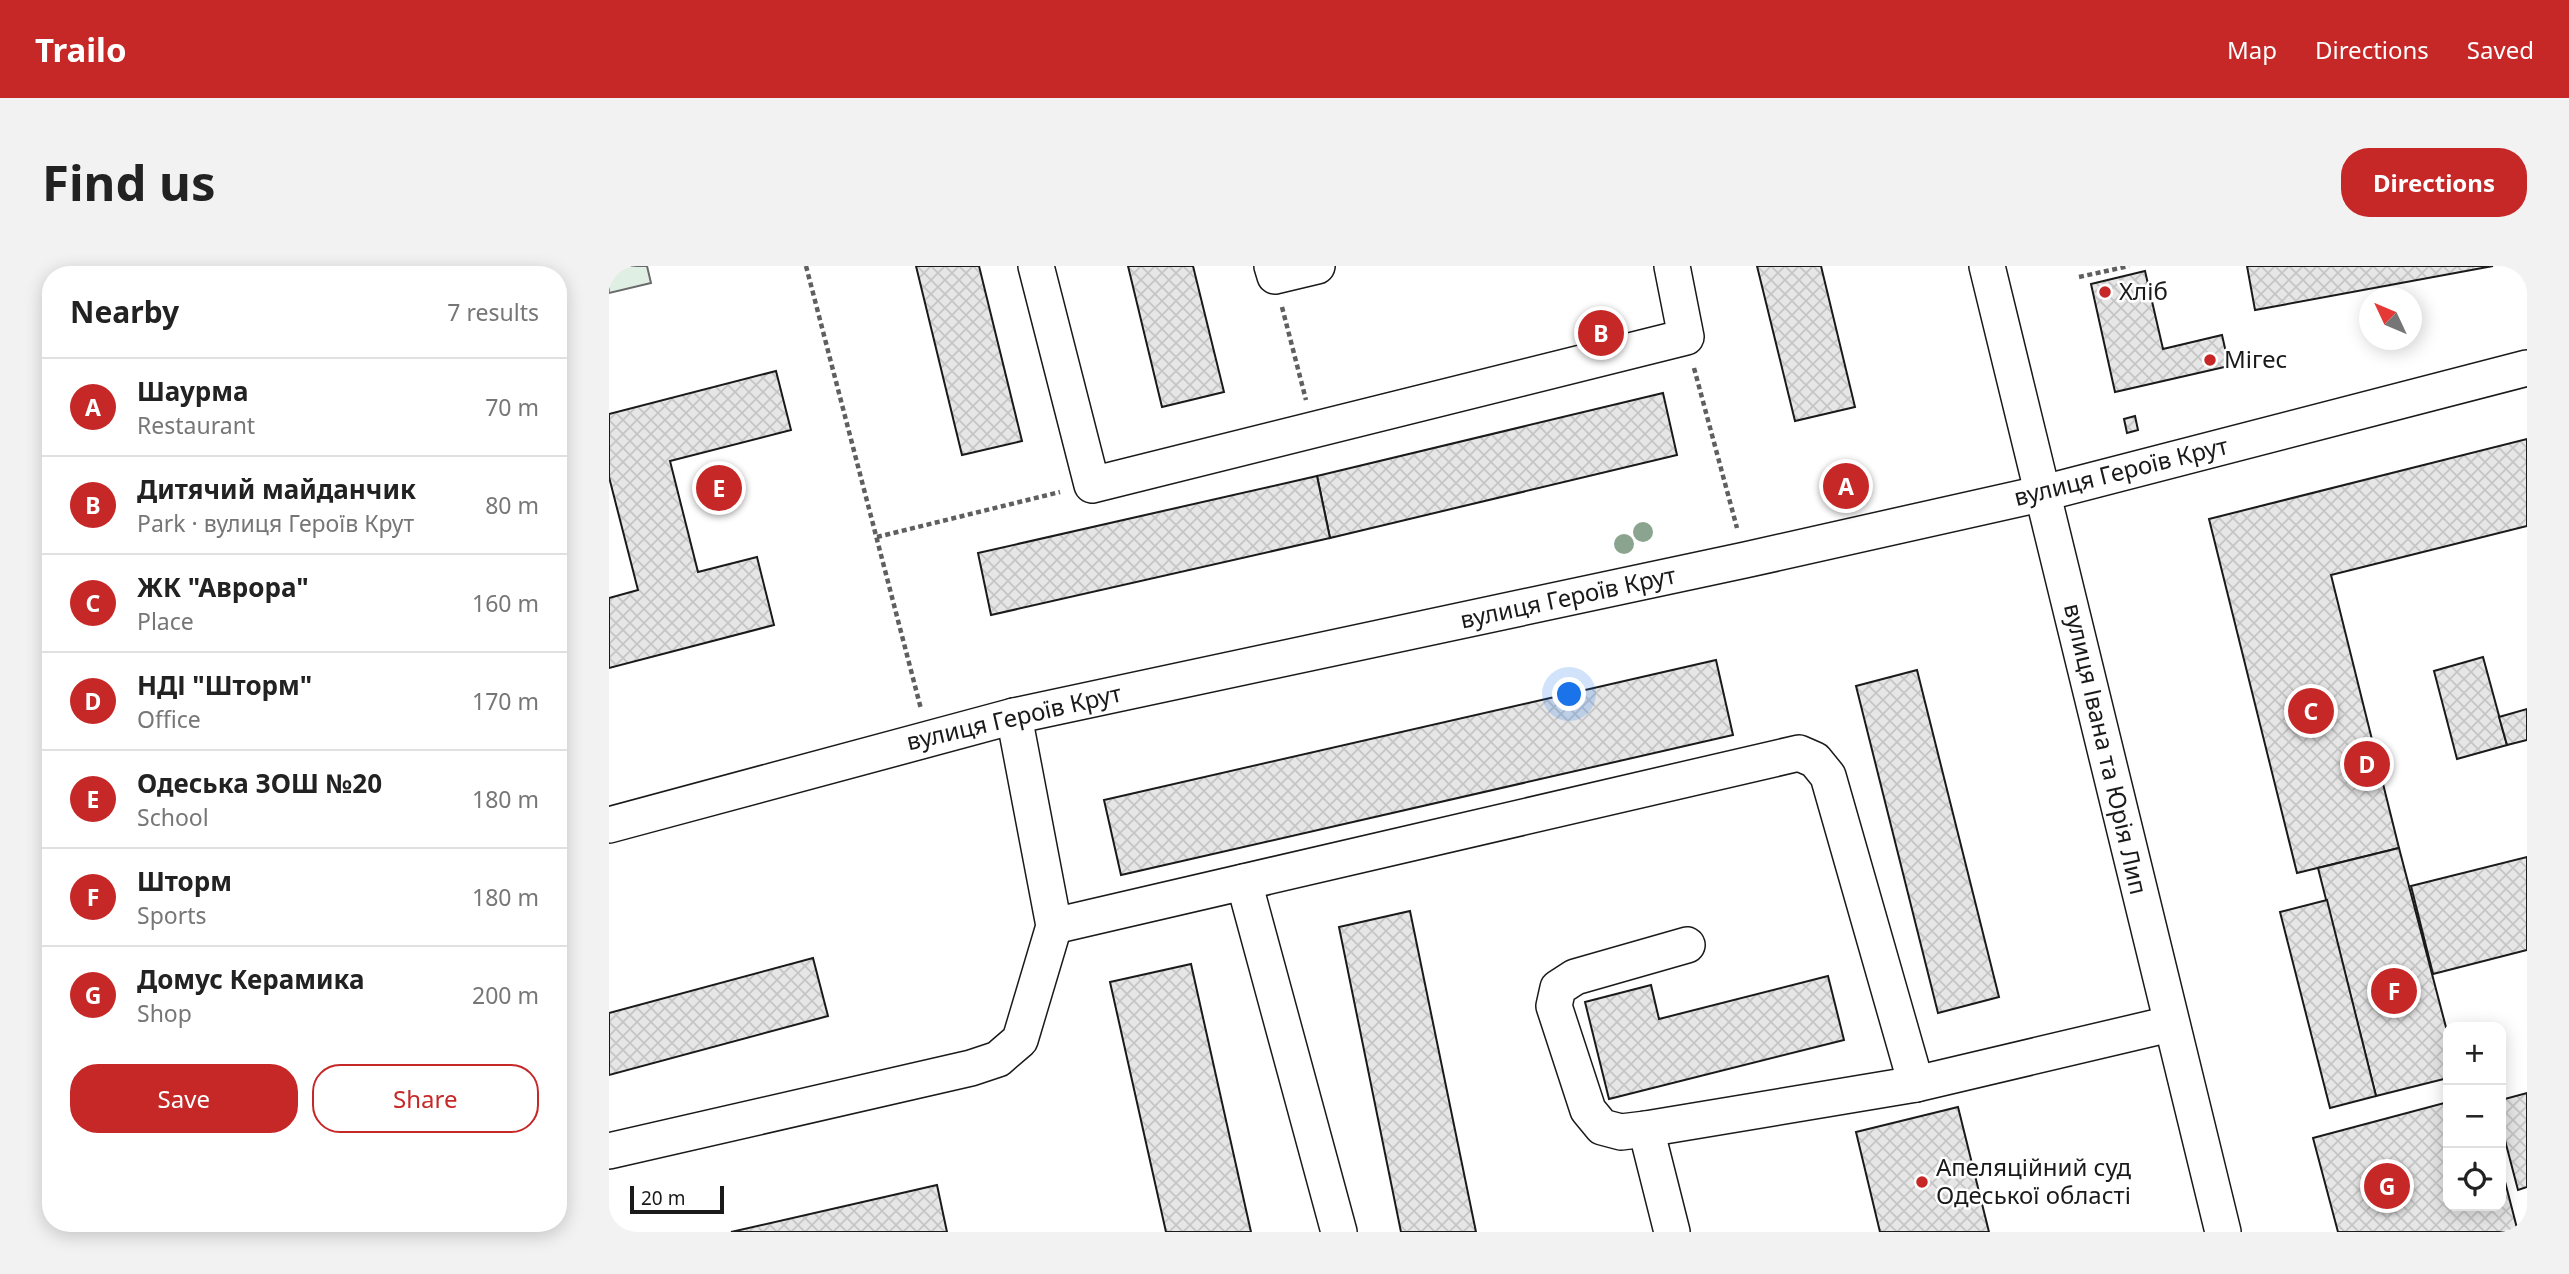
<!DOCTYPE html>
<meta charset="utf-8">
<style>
:root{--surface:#fff;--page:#f2f2f2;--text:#222;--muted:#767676;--line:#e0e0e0;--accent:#c62828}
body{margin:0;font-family:"Noto Sans",sans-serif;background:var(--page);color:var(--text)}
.controls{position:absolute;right:21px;bottom:21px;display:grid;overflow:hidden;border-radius:14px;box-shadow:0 4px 18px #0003}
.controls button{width:63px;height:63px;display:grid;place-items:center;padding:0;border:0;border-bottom:2px solid var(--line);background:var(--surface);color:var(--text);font:35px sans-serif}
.compass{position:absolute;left:1750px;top:21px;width:63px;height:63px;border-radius:50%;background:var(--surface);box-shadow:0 4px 18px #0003;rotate:314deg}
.scale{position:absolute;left:21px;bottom:18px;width:94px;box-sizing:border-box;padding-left:7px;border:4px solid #1a1a1a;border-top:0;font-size:19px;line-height:24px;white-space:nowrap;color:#1a1a1a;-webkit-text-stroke:5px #fff;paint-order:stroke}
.you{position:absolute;left:961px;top:429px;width:24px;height:24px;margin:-18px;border:5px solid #fff;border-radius:50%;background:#1a73e8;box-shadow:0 0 0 10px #1a73e833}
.badge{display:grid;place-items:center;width:46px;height:46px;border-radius:50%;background:var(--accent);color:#fff;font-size:23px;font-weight:700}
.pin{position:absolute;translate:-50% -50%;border:4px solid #fff;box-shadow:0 2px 7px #0006}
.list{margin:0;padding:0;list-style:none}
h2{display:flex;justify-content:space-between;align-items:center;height:91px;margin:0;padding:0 28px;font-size:30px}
h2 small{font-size:23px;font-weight:400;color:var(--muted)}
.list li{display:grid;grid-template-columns:46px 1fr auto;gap:21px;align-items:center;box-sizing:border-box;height:98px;padding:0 28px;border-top:2px solid var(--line)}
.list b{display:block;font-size:26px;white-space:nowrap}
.list p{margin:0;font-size:23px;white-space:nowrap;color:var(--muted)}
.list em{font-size:23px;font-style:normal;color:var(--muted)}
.actions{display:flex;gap:14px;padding:21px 28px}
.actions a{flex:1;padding:16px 0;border:2px solid var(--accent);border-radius:28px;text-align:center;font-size:24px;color:var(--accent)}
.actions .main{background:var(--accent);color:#fff}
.icon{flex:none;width:38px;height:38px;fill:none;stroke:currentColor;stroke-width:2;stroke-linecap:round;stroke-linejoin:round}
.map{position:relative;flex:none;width:1918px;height:966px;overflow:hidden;border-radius:28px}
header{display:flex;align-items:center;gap:42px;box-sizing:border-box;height:98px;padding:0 35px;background:var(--accent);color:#fff}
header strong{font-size:33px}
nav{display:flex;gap:38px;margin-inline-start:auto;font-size:24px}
.intro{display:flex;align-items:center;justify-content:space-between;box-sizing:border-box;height:168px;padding:0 42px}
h1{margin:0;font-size:49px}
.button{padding:18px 32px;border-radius:28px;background:var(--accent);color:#fff;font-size:24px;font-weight:700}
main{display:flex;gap:42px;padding:0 42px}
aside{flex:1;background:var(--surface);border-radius:28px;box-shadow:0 4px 18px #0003}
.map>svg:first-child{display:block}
</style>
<header>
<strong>Trailo</strong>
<nav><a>Map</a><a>Directions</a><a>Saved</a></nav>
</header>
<div class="intro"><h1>Find us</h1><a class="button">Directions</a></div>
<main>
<aside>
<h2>Nearby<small>7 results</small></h2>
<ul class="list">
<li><span class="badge">A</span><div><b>Шаурма</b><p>Restaurant</p></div><em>70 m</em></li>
<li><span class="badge">B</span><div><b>Дитячий майданчик</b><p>Park · вулиця Героїв Крут</p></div><em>80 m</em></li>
<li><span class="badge">C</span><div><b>ЖК &quot;Аврора&quot;</b><p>Place</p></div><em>160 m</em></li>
<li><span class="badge">D</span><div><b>НДІ &quot;Шторм&quot;</b><p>Office</p></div><em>170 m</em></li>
<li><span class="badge">E</span><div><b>Одеська ЗОШ №20</b><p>School</p></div><em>180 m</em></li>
<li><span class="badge">F</span><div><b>Шторм</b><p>Sports</p></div><em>180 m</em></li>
<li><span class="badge">G</span><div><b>Домус Керамика</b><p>Shop</p></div><em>200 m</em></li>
</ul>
<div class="actions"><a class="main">Save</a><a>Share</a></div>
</aside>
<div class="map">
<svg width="1918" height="966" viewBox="0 0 1918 966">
<defs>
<pattern id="building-cross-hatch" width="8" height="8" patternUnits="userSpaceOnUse" patternTransform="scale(1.75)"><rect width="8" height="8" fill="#e6e6e6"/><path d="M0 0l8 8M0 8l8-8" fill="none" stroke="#c5c5c5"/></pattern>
</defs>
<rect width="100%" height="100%" fill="#fff"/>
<polygon fill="#e0efe3" stroke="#6a6a6a" stroke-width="2" points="0,0 38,0 42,17 0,27"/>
<g fill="url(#building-cross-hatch)" stroke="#1a1a1a" stroke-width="2">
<polygon points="307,0 370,0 413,175 353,189"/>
<polygon points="519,0 584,0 615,126 553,141"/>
<polygon points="1148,0 1212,0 1246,141 1186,155"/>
<polygon points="1638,0 1884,0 1646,44"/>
<polygon points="1536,5 1554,83 1613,69 1620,100 1506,126 1482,18"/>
<polygon points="167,105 182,164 61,195 89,306 148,291 165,359 0,402 0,332 29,324 0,211 0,148"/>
<polygon points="1054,127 1068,189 721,272 708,210"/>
<polygon points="1526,150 1529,164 1518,167 1515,153"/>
<polygon points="1918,173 1918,260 1722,309 1790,582 1688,607 1600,253"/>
<polygon points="708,210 721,272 382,349 369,287"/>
<polygon points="1874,391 1898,479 1848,493 1825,405"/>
<polygon points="1107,394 1124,469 512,609 495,534"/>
<polygon points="1308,404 1390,731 1329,747 1247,420"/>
<polygon points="1918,443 1918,474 1898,479 1890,451"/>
<polygon points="1790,582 1839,769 1839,812 1767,830 1709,602"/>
<polygon points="1918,591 1918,684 1824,708 1802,620"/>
<polygon points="1718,634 1767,830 1721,842 1671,646"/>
<polygon points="801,645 867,966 792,966 730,661"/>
<polygon points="204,692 219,750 0,809 0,747"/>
<polygon points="582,698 642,966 557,966 501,716"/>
<polygon points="1219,710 1235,774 1000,833 976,736 1042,719 1050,753"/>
<polygon points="1918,827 1918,921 1909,924 1892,859 1892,834"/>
<polygon points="1839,836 1839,940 1892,940 1892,900 1909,966 1729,966 1704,872"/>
<polygon points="1349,841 1380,966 1271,966 1247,866"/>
<polygon points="328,919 338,966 122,966"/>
</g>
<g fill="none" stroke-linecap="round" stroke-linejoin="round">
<defs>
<g id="minor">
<polyline points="427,0 483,219 1077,71 1063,0"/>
<polyline points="663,0 666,10 708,0"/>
<polyline points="1378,0 1614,966"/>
<polyline points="0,559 405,450 1136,294 1435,227 1918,102"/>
<polyline points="635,616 730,966"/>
<polyline points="445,660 1190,487 1206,494 1219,510 1307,818"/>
<polyline points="1078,679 966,711 949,722 945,740 979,844 993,861 1012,866 1037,863 1307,818 1561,758"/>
<polyline points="1037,863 1063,966"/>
<polyline points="0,885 362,802 389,793 411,774 445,660 405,450"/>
</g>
</defs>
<use href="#minor" stroke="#1a1a1a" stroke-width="38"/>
<g stroke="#5f5f5f" stroke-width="4.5" stroke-dasharray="5 3.5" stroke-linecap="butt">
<polyline points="197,0 312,443"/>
<polyline points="1470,11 1520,0"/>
<polyline points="673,41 697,134"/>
<polyline points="1085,102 1128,262"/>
<polyline points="268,271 451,226"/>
</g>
<use href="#minor" stroke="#fff" stroke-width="35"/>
</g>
<g fill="#8aa48f">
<circle cx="1034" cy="266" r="10"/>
<circle cx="1015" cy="278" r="10"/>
</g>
<g fill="#c62828" stroke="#fff" stroke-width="2.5">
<circle cx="1496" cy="26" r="7"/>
<circle cx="1601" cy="94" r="7"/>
<circle cx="1313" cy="916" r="7"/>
</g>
<g text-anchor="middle" stroke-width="5" stroke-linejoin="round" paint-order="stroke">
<g font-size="24" fill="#1a1a1a" stroke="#fff" text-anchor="start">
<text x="1510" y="34">Хліб</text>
<text x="1615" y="102">Мігес</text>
<text x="1327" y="910">Апеляційний суд<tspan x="1327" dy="28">Одеської області</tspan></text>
</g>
<g font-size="24" fill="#1a1a1a" stroke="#fff">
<text transform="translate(1512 206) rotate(-14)" y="8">вулиця Героїв Крут</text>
<text transform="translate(959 332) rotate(-12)" y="8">вулиця Героїв Крут</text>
<text transform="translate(405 452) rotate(-13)" y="8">вулиця Героїв Крут</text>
<text transform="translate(1496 483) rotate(77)" y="8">вулиця Івана та Юрія Лип</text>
</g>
</g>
</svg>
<div class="controls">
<button>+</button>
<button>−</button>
<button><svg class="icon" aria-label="locate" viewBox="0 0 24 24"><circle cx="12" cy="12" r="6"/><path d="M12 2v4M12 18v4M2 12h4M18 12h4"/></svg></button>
</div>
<svg class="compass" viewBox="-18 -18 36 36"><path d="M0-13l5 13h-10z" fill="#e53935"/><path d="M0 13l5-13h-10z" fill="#767676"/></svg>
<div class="scale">20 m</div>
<div class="you"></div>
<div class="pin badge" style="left:1237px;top:220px">A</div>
<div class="pin badge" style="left:992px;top:67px">B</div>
<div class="pin badge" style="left:1702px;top:445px">C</div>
<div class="pin badge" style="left:1758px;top:498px">D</div>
<div class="pin badge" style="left:110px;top:222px">E</div>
<div class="pin badge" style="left:1785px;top:725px">F</div>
<div class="pin badge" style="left:1778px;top:920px">G</div>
</div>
</main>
